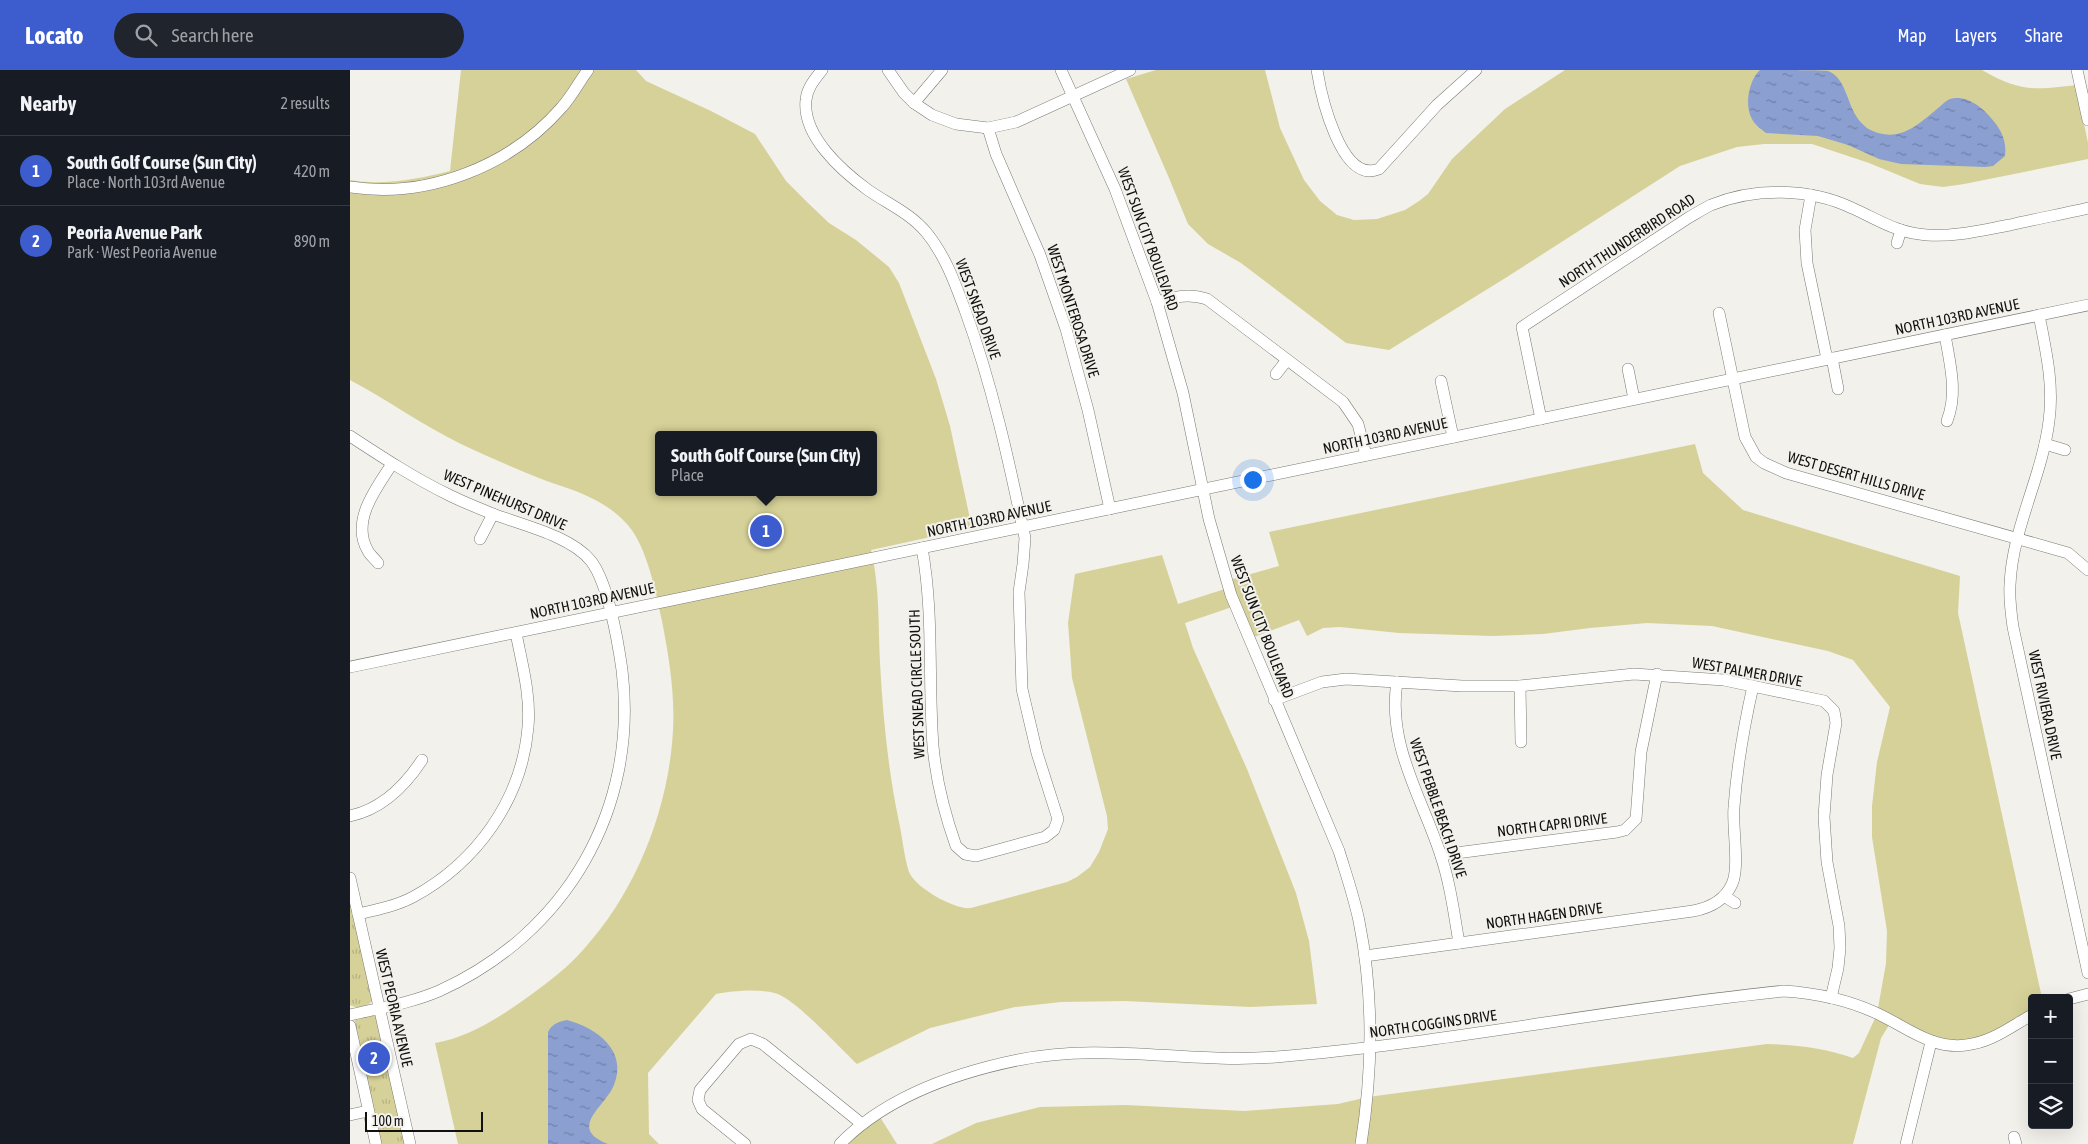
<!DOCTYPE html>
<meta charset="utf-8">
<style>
:root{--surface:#171b24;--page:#20242c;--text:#f1f3f6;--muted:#9ea1a6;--line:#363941;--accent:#3d5dcf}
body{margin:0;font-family:"Asap Condensed",sans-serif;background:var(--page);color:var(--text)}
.controls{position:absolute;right:15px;bottom:15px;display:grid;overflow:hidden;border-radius:5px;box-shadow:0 5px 20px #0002}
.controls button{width:45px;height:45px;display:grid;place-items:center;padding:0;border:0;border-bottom:1px solid var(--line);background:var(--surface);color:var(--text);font:25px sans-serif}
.scale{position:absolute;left:15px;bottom:12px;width:118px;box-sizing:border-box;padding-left:5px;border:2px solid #11110f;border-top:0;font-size:14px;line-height:18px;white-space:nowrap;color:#11110f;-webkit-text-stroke:4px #f2f1eb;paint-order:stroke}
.you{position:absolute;left:902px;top:409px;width:18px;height:18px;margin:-12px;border:4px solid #fff;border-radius:50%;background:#1a73e8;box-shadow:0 0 0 8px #1a73e833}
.badge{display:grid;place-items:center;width:32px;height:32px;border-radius:50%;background:var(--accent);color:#fff;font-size:16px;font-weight:700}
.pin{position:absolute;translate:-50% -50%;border:2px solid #fff;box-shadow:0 1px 5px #0006}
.popup{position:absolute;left:305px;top:361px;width:222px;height:65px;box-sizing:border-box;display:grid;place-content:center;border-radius:5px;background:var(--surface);filter:drop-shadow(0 1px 4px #0005);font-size:16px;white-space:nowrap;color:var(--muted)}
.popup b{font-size:19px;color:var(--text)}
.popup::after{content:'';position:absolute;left:50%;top:100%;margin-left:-10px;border:10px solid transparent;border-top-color:var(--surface)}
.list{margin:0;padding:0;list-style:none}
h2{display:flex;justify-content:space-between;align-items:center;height:65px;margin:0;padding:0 20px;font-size:21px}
h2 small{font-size:16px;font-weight:400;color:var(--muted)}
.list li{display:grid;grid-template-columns:32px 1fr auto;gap:15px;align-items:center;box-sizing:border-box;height:70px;padding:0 20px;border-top:1px solid var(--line)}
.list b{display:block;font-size:19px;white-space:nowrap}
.list p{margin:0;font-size:16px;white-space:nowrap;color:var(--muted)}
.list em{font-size:16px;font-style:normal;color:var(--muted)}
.icon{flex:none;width:28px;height:28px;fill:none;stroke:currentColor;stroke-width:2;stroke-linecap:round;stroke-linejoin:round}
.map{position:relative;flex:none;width:1738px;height:1074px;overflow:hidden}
header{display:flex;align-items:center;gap:30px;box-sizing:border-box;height:70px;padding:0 25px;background:var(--accent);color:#fff}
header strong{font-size:24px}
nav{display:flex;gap:28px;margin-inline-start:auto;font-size:18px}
.search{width:350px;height:45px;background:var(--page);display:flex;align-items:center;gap:12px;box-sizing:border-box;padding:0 18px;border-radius:28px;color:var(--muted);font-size:19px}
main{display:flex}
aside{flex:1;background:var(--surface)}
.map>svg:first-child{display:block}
</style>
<header>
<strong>Locato</strong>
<div class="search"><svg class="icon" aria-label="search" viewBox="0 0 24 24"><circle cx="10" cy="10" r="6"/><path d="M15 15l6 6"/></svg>Search here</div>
<nav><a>Map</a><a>Layers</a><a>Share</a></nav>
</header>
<main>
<aside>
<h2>Nearby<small>2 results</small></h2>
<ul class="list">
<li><span class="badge">1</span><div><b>South Golf Course (Sun City)</b><p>Place · North 103rd Avenue</p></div><em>420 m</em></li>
<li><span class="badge">2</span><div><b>Peoria Avenue Park</b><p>Park · West Peoria Avenue</p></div><em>890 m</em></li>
</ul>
</aside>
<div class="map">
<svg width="1738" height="1074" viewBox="0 0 1738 1074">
<defs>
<pattern id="park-tufts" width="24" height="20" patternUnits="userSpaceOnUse" patternTransform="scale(1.25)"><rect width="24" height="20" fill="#d6d198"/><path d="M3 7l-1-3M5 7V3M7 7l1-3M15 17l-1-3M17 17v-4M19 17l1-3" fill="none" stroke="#b7b282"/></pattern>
<pattern id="water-ripples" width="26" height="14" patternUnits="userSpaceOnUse" patternTransform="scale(1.25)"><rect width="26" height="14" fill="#8b9fd1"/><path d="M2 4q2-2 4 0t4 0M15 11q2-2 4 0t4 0" fill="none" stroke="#7080a8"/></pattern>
</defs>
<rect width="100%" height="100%" fill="#f2f1eb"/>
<g fill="#d6d198" fill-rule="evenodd">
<path d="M111,0h175l10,11 65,30 44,23 31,47 22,22 21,20 27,17 33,27 10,16 37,96 14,47 22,102 -101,22c9,37 7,75 9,113 3,54 8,107 19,159 3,13 6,41 11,52 8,15 45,36 61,34l96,-26 10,-5 13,-10 9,-15 9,-23 -1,-13 -35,-138 -4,-55 7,-49 87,-19 16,49 50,-16 -2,-7 53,-15 -10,-34 426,-88 8,29 40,37 217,66 -2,37 84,385h-10v17l-17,10 -63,20 -61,-23 -10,16 -28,106h-921l44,-21 64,-16 86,-2 118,6 94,-7 30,-7 399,-53c30,1 58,4 86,14l6,-5 18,-39 9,-51 1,-32 -15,-94v-31l5,-44 13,-55 -37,-47 -25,-9 -116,-25 -65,-3 -57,5 -47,6 -50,2 -94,-3 -59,-6 -17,1 -16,8 -8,-16 -50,19 -14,-33 -50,17 8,25 54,121 49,124 13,48 8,63 -67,3 -125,-6 -64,1 -46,5 -85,21 -73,36c-18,-17 -58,-61 -79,-70 -16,-6 -46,-3 -62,0l-68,79 1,61 10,10h-201l-23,-101c36,-6 68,-28 97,-49 18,-13 36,-27 51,-44 53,-58 86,-141 90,-220 2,-37 -4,-73 -11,-109 -6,-28 -15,-75 -35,-97 -24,-26 -52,-33 -83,-44 -28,-11 -56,-23 -83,-36 -39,-19 -73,-44 -111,-64v-200c33,6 68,-1 100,-9zM308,365h216v57h-216z"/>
<path d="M806,0h109l15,58 24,52 16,21 17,14 17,5 23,-1 28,-9 14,-9 9,-7 24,-35 53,-50 60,-39h417c37,22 54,20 94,15l12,58v16l-124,25 -21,3 -23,-3 -51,-21 -57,-19h-48l-27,3 -57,19 -173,111 -118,73 -43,-7 -105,-80 -33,-19 -20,-20 -19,-46 -43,-99z"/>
<polygon points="528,1044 547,1074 490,1074"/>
</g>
<g fill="url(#park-tufts)">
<path d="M0,826l22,105c-4,6 -16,8 -22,4z"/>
<polygon points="23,945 26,947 55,1074 30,1074 4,953 5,950"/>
</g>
<g fill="url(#water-ripples)">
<path d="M1410,0c13,0 59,0 68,1 26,10 15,56 55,63 22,4 38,-12 54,-25 3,-2 7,-7 11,-9 16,-7 34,7 43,18 10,11 16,23 14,38l-12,10 -8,1 -84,-3 -22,-5 -31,-14 -30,-9 -52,-3c-5,-4 -12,-9 -14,-14 -8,-14 -3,-39 8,-49z"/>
<path d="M217,950c30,8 61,31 47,65 -9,22 -47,43 -6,59h-60v-112c4,-8 10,-10 19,-12z"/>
</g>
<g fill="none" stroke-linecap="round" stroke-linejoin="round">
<defs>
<g id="minor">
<path d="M472,0c-7,9 -15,18 -16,30 -4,36 36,71 62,90 20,14 42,23 58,42 19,23 29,51 39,78 27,74 44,151 60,228l-2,26 -4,28 3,97 15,64 21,66 -4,11 -9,7 -69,19 -11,-2 -9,-8c-11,-31 -20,-67 -23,-100 -5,-66 1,-132 -11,-198"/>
<polyline points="538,0 554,23 564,33 582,45 606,54 638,58 666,52 780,0"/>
<path d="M711,0l54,119 42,113 26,91 26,126 22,76 108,256c7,23 15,46 20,70 15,75 14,148 2,223"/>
<path d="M967,0c4,25 24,115 62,99l58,-64 39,-35"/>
<polyline points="1727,0 1738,50"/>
<polyline points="564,33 592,0"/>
<polyline points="638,58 646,84 690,185 716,259 738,340 760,439"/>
<path d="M0,117c77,12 161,-21 212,-80 10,-11 17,-25 26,-37"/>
<polyline points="1461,125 1455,160 1457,193 1477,289"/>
<polyline points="1547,173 1551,160"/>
<path d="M807,232c18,-5 31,-9 50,-3l136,103 15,22 8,31"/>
<polyline points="1369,243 1395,367 1406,387 1414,393 1436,403 1718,483 1738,500"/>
<path d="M1689,245c7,36 15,70 10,106 -7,56 -37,108 -39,164 -1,14 1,28 3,42l75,346"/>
<path d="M1595,265c5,29 13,58 2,86"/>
<polyline points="1482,288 1488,319"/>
<polyline points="1278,299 1284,329"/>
<polyline points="926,304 937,290"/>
<polyline points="1091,311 1103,367"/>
<path d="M1191,349l-19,-92 166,-109c7,-4 15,-9 23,-13 44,-18 99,-17 141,3 27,12 45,25 75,27 28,2 55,-5 83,-10 26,-6 52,-11 78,-17"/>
<path d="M0,366c32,21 64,42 99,59 14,7 29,13 44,19 29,11 78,22 98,47 17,22 27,81 31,109 17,139 -56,264 -183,321 -28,12 -59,17 -89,24"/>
<polyline points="1695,374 1715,380"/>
<polyline points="130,469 143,444"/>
<path d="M28,493c-3,-4 -8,-8 -10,-12 -18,-30 9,-64 24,-87"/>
<polyline points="0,597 1738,235"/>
<path d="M1047,612c-10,62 24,114 43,171 10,29 14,60 19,90"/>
<polyline points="1170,616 1171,672"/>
<polyline points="924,630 972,612 996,609 1112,616 1170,616 1284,604 1374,610 1474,631 1484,641 1486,653 1477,705 1474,747 1477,792 1489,856 1490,878 1488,898 1481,928"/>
<path d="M0,746c32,-7 55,-30 72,-56"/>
<polyline points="1091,785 1267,762 1275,760 1286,749 1291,682 1307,604"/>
<polyline points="0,808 60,1074"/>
<polyline points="1374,826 1385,833"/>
<path d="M8,844c18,-4 38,-8 55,-17 63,-34 109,-97 115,-170 3,-31 -6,-63 -12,-94"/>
<path d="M1015,886l328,-45c16,-3 32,-11 39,-27 8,-17 0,-57 2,-77 3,-41 10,-81 19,-121"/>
<polyline points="1719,929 1738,924"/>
<polyline points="0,956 26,1074"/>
<polyline points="0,1045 18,1041"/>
<polyline points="1664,1067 1666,1074"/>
<polyline points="395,1074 352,1039 348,1030 350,1020 389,974 401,969 413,974 512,1054"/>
<path d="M490,1074c46,-47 115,-71 178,-84 87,-18 171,4 258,-3 170,-14 338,-49 508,-66 30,2 61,8 90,21 30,13 57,38 92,33 26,-3 44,-18 66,-30"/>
<polyline points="1556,1074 1581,972"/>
</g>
</defs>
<use href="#minor" stroke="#797974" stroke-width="12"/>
<use href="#minor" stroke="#fff" stroke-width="11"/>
</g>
<g text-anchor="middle" stroke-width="4" stroke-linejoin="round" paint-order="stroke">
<g font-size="15" fill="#11110f" stroke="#f2f1eb">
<text transform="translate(798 169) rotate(70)" y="5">WEST SUN CITY BOULEVARD</text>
<text transform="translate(1277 171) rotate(-33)" y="5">NORTH THUNDERBIRD ROAD</text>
<text transform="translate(628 239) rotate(70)" y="5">WEST SNEAD DRIVE</text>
<text transform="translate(723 241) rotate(72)" y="5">WEST MONTEROSA DRIVE</text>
<text transform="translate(1607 247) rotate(-12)" y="5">NORTH 103RD AVENUE</text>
<text transform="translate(1035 366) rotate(-12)" y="5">NORTH 103RD AVENUE</text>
<text transform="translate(1506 406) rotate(16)" y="5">WEST DESERT HILLS DRIVE</text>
<text transform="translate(155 430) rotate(23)" y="5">WEST PINEHURST DRIVE</text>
<text transform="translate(639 449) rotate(-12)" y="5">NORTH 103RD AVENUE</text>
<text transform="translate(242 531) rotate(-12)" y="5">NORTH 103RD AVENUE</text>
<text transform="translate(912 557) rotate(69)" y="5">WEST SUN CITY BOULEVARD</text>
<text transform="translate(1397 602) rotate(10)" y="5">WEST PALMER DRIVE</text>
<text transform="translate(567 614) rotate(-92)" y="5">WEST SNEAD CIRCLE SOUTH</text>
<text transform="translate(1695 635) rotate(78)" y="5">WEST RIVIERA DRIVE</text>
<text transform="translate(1088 738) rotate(71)" y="5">WEST PEBBLE BEACH DRIVE</text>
<text transform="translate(1202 755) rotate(-7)" y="5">NORTH CAPRI DRIVE</text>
<text transform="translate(1194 846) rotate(-8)" y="5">NORTH HAGEN DRIVE</text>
<text transform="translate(44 938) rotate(77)" y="5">WEST PEORIA AVENUE</text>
<text transform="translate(1083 954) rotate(-8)" y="5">NORTH COGGINS DRIVE</text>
</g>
</g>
</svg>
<div class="controls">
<button>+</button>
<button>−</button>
<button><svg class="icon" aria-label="layers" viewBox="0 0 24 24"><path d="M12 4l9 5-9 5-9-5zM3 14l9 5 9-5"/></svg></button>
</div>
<div class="scale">100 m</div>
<div class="you"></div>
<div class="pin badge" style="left:416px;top:461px">1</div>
<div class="popup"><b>South Golf Course (Sun City)</b>Place</div>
<div class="pin badge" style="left:24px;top:988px">2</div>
</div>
</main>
